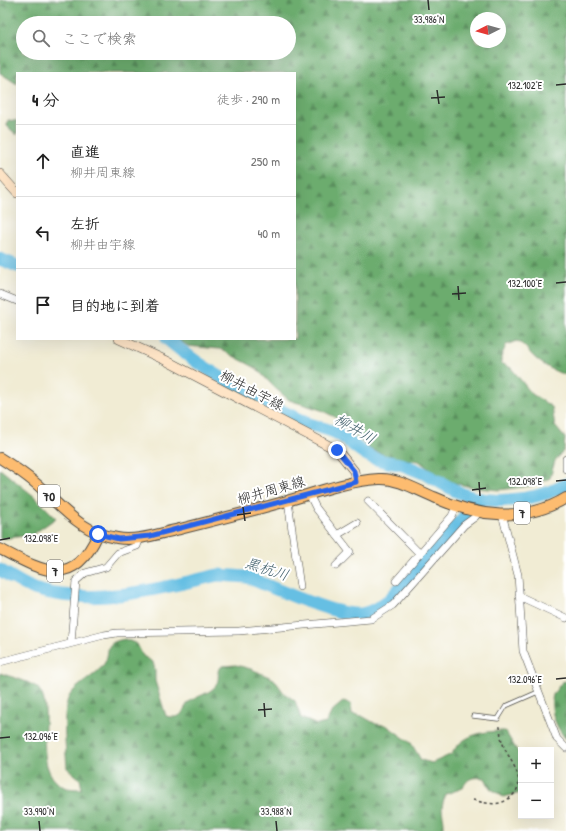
<!DOCTYPE html>
<html lang="ja">
<meta charset="utf-8">
<style>
:root{--surface:#fff;--page:#f2f2f2;--text:#222;--muted:#767676;--line:#e0e0e0}
body{margin:0;font-family:"Patrick Hand","Klee One",sans-serif;background:var(--page);color:var(--text)}
.controls{position:absolute;right:12px;bottom:12px;display:grid;overflow:hidden;border-radius:0px;box-shadow:0 4px 16px #0002}
.controls button{width:36px;height:36px;display:grid;place-items:center;padding:0;border:0;border-bottom:1px solid var(--line);background:var(--surface);color:var(--text);font:20px sans-serif}
.compass{position:absolute;left:470px;top:12px;width:36px;height:36px;border-radius:50%;background:var(--surface);box-shadow:0 4px 16px #0002;rotate:264deg}
.stop{position:absolute;width:12px;height:12px;margin:-9px;border:3px solid #2563eb;border-radius:50%;background:#fff}
.stop.end{background:#2563eb;border-color:#fff;box-shadow:0 1px 4px #0008}
.list{margin:0;padding:0;list-style:none}
h2{display:flex;justify-content:space-between;align-items:center;height:52px;margin:0;padding:0 16px;font-size:17px}
h2 small{font-size:13px;font-weight:400;color:var(--muted)}
.list li{display:grid;grid-template-columns:26px 1fr auto;gap:12px;align-items:center;box-sizing:border-box;height:72px;padding:0 16px;border-top:1px solid var(--line)}
.list b{display:block;font-size:15px;white-space:nowrap}
.list p{margin:0;font-size:13px;white-space:nowrap;color:var(--muted)}
.list em{font-size:13px;font-style:normal;color:var(--muted)}
.icon{flex:none;width:22px;height:22px;fill:none;stroke:currentColor;stroke-width:2;stroke-linecap:round;stroke-linejoin:round}
.map{position:relative;flex:none;width:566px;height:831px;overflow:hidden}
.search{position:absolute;background:var(--surface);box-shadow:0 4px 16px #0002;left:16px;top:16px;width:280px;height:44px;display:flex;align-items:center;gap:10px;box-sizing:border-box;padding:0 14px;border-radius:22px;color:var(--muted);font-size:15px}
.panel{position:absolute;background:var(--surface);box-shadow:0 4px 16px #0002;left:16px;top:72px;width:280px;height:268px;border-radius:0px}
.map>svg:first-child{display:block}
</style>
<div class="map">
<svg width="566" height="831" viewBox="0 0 566 831">
<defs>
<pattern id="forest-firs" width="22" height="20" patternUnits="userSpaceOnUse"><rect width="22" height="20" fill="#6cac6e"/><path d="M5 1l3.5 6h-7zM16 11l3.5 6h-7z" fill="#598c5b"/></pattern>
</defs>
<rect width="100%" height="100%" fill="#fff"/>
<filter id="ink" filterUnits="userSpaceOnUse"><feTurbulence type="fractalNoise" baseFrequency=".025" numOctaves="2"/><feDisplacementMap in="SourceGraphic" scale="8" xChannelSelector="R" yChannelSelector="G"/><feConvolveMatrix kernelMatrix="1 2 1 2 8 2 1 2 1" color-interpolation-filters="sRGB"/></filter>
<filter id="wash" filterUnits="userSpaceOnUse"><feTurbulence type="fractalNoise" baseFrequency=".012" numOctaves="4" result="noise"/><feDisplacementMap in="SourceGraphic" scale="16" xChannelSelector="R" yChannelSelector="G"/><feGaussianBlur stdDeviation="0.9" result="paint"/><feColorMatrix in="noise" values="0 0 0 0 0 0 0 0 0 0 0 0 0 0 0 0 0 1.4 0 .05"/><feComposite in="paint" operator="in"/></filter>
<g filter="url(#wash)">
<rect width="100%" height="100%" fill="#f1ecd4"/>
<g fill="url(#forest-firs)" stroke="#4c6c4c" fill-rule="evenodd">
<path d="M0,0h566v375c-11,-3 -25,-11 -33,-19 -7,-7 -7,-10 -16,-15l-11,4 -5,12v6l10,5 21,26 20,13 3,19 10,12 -1,12 -9,11 -5,17 -19,8 -32,4 -24,-2 -32,-8 -24,-19 -27,-3 -22,-9 -35,-32 -14,-7 -32,-10 -15,-13 -18,-19 -17,-9 -19,-10 -32,-3 -11,-7h118v-266h-278v11l-17,-11zM476,18h24v24h-24zM23,23h266v30h-266z"/>
<polygon points="8,120 17,121 17,135 7,126"/>
<polygon points="0,469 35,497 56,518 32,535 0,539"/>
<path d="M125,639l12,5 6,12 10,6 2,8v11l11,35c21,5 14,-9 26,-16 14,-8 29,-9 26,-29l4,-5 14,-1 15,4 23,10 10,14 11,8 6,17 16,7 9,-2 6,-12 12,-10 7,3 1,10 10,2 14,8 10,1 25,18 10,17 11,3 20,-9c10,-20 32,-23 53,-23l16,26v36l-18,4 -13,-9 -5,-10c-11,-1 -18,-1 -22,10l-17,6c-8,18 -1,19 -2,34l-4,3h-440v-158c11,4 25,7 35,13 25,16 -9,82 29,101 5,2 13,2 18,2l-2,-10 -13,-11c-1,-16 -6,-60 3,-73 7,-11 26,-19 34,-31 8,-13 -3,-21 21,-25z"/>
<path d="M566,681v58c-10,-11 -17,-29 -13,-44 2,-4 6,-9 9,-13z"/>
</g>
<g fill="none" stroke-linecap="round" stroke-linejoin="round">
<g stroke="#66bfe3" stroke-width="13">
<polyline points="0,259 17,266"/>
<path d="M167,339c41,35 89,59 137,83 11,5 24,6 34,12 12,7 21,18 33,23 10,5 21,5 32,8 6,2 13,5 20,8 19,9 36,23 58,26 25,4 63,-1 85,-15"/>
<path d="M0,570c12,7 27,18 41,21 59,15 120,-3 177,-16l29,2c25,10 90,40 114,37 11,-1 19,-8 28,-14l91,-101"/>
</g>
</g>
</g>
<g filter="url(#ink)">
<g fill="none" stroke-linecap="round" stroke-linejoin="round">
<defs>
<polyline id="lane" points="473,716 498,719 506,706 538,692"/>
<g id="street">
<polyline points="0,294 17,301"/>
<polyline points="566,459 566,469"/>
<polyline points="309,494 316,508 350,552 336,566"/>
<polyline points="288,501 300,587"/>
<polyline points="368,501 420,554"/>
<polyline points="502,514 518,575 523,651 552,726 557,739 566,748"/>
<polyline points="337,535 357,523"/>
<polyline points="396,581 452,516 456,507"/>
<polyline points="519,596 566,618"/>
<polyline points="71,643 76,581 85,573 106,567 118,553 137,546 140,538"/>
<polyline points="0,662 104,635 117,633 239,631 371,619 393,605 464,525 475,517 478,513"/>
</g>
<g id="secondary">
<polyline points="0,174 17,193"/>
<polyline points="119,339 165,360 337,450 354,471 356,482"/>
</g>
<g id="primary">
<path d="M0,458c16,10 33,21 46,35 22,21 39,40 71,45 20,4 43,-5 63,-9 36,-9 71,-18 107,-28 30,-9 60,-20 92,-22 18,-1 38,11 55,18 42,20 91,26 132,1"/>
<path d="M0,549c42,22 73,41 98,-15"/>
</g>
</defs>
<use href="#lane" stroke="#494844" stroke-width="5"/>
<use href="#street" stroke="#494844" stroke-width="8"/>
<use href="#secondary" stroke="#494844" stroke-width="10"/>
<use href="#primary" stroke="#494844" stroke-width="12"/>
<path stroke="#494844" stroke-width="1.5" stroke-dasharray="3 3" stroke-linecap="butt" d="M473,800c12,3 24,7 35,-1 25,-17 -1,-39 -6,-58 -2,-6 -1,-12 -3,-18"/>
<use href="#lane" stroke="#fff" stroke-width="3.5"/>
<use href="#street" stroke="#fff" stroke-width="7"/>
<use href="#secondary" stroke="#fee4c6" stroke-width="9"/>
<use href="#primary" stroke="#fdbc70" stroke-width="10"/>
</g>
</g>
<g fill="none" stroke-linecap="round" stroke-linejoin="round" filter="url(#ink)">
<polyline stroke="#2563eb" stroke-width="5" points="98,534 119,539 150,536 356,482 354,471 337,450"/>
</g>
<path fill="none" stroke="#2b2b2b" stroke-width="1.5" d="M428,0l1,10M556,85l10,-1M437,90l2,14M431,98l14,-1M556,283l10,-1M458,286l1,14M452,294l14,-1M556,481l10,-1M479,482l1,14M472,490l14,-2M243,507l2,14M237,515l14,-2M0,540l10,-2M556,679l10,-1M264,703l1,14M258,710l14,-1M0,738l10,-1M39,821l1,10M276,821l1,10"/>
<g text-anchor="middle" stroke-width="4" stroke-linejoin="round" paint-order="stroke">
<g fill="#fff" stroke="#6b6b6b" stroke-width="1">
<rect x="38" y="485" width="22" height="22" rx="3"/>
<rect x="514" y="502" width="16" height="22" rx="3"/>
<rect x="47" y="560" width="16" height="22" rx="3"/>
</g>
<g font-size="13" font-weight="bold" fill="#2b2b2b">
<text x="49" y="501">70</text>
<text x="522" y="518">7</text>
<text x="55" y="576">7</text>
</g>
<g font-size="14" fill="#2b2b2b" stroke="#fff">
<text transform="translate(252 390) rotate(28)" y="5">柳井由宇線</text>
<text transform="translate(271 490) rotate(-16)" y="5">柳井周東線</text>
</g>
<g font-size="15" font-style="italic" fill="#405f6b" stroke="#fff">
<text transform="translate(355 429) rotate(30)" y="5">柳井川</text>
<text transform="translate(267 569) rotate(18)" y="5">黒杭川</text>
</g>
</g>
<g font-size="10" text-anchor="middle" fill="#2b2b2b" stroke="#fff" stroke-width="4" stroke-linejoin="round" paint-order="stroke">
<text x="429" y="23">33.986°N</text>
<text x="525" y="89">132.102°E</text>
<text x="525" y="287">132.100°E</text>
<text x="525" y="485">132.098°E</text>
<text x="41" y="542">132.098°E</text>
<text x="525" y="683">132.096°E</text>
<text x="41" y="740">132.096°E</text>
<text x="39" y="815">33.990°N</text>
<text x="276" y="815">33.988°N</text>
</g>
</svg>
<div class="controls">
<button>+</button>
<button>−</button>
</div>
<svg class="compass" viewBox="-18 -18 36 36"><path d="M0-13l5 13h-10z" fill="#e53935"/><path d="M0 13l5-13h-10z" fill="#767676"/></svg>
<div class="stop" style="left:98px;top:534px"></div>
<div class="stop end" style="left:337px;top:450px"></div>
<div class="search"><svg class="icon" aria-label="search" viewBox="0 0 24 24"><circle cx="10" cy="10" r="6"/><path d="M15 15l6 6"/></svg>ここで検索</div>
<section class="panel">
<h2>4 分<small>徒歩 · 290 m</small></h2>
<ul class="list">
<li><svg class="icon" aria-label="ahead" viewBox="0 0 24 24"><path d="M12 20V5M6 11l6-6 6 6"/></svg><div><b>直進</b><p>柳井周東線</p></div><em>250 m</em></li>
<li><svg class="icon" aria-label="left" viewBox="0 0 24 24"><path d="M17 20v-9H6M10 6l-5 5 5 5"/></svg><div><b>左折</b><p>柳井由宇線</p></div><em>40 m</em></li>
<li><svg class="icon" aria-label="arrive" viewBox="0 0 24 24"><path d="M6 21V4h12l-3 4 3 4H6"/></svg><div><b>目的地に到着</b></div></li>
</ul>
</section>
</div>
